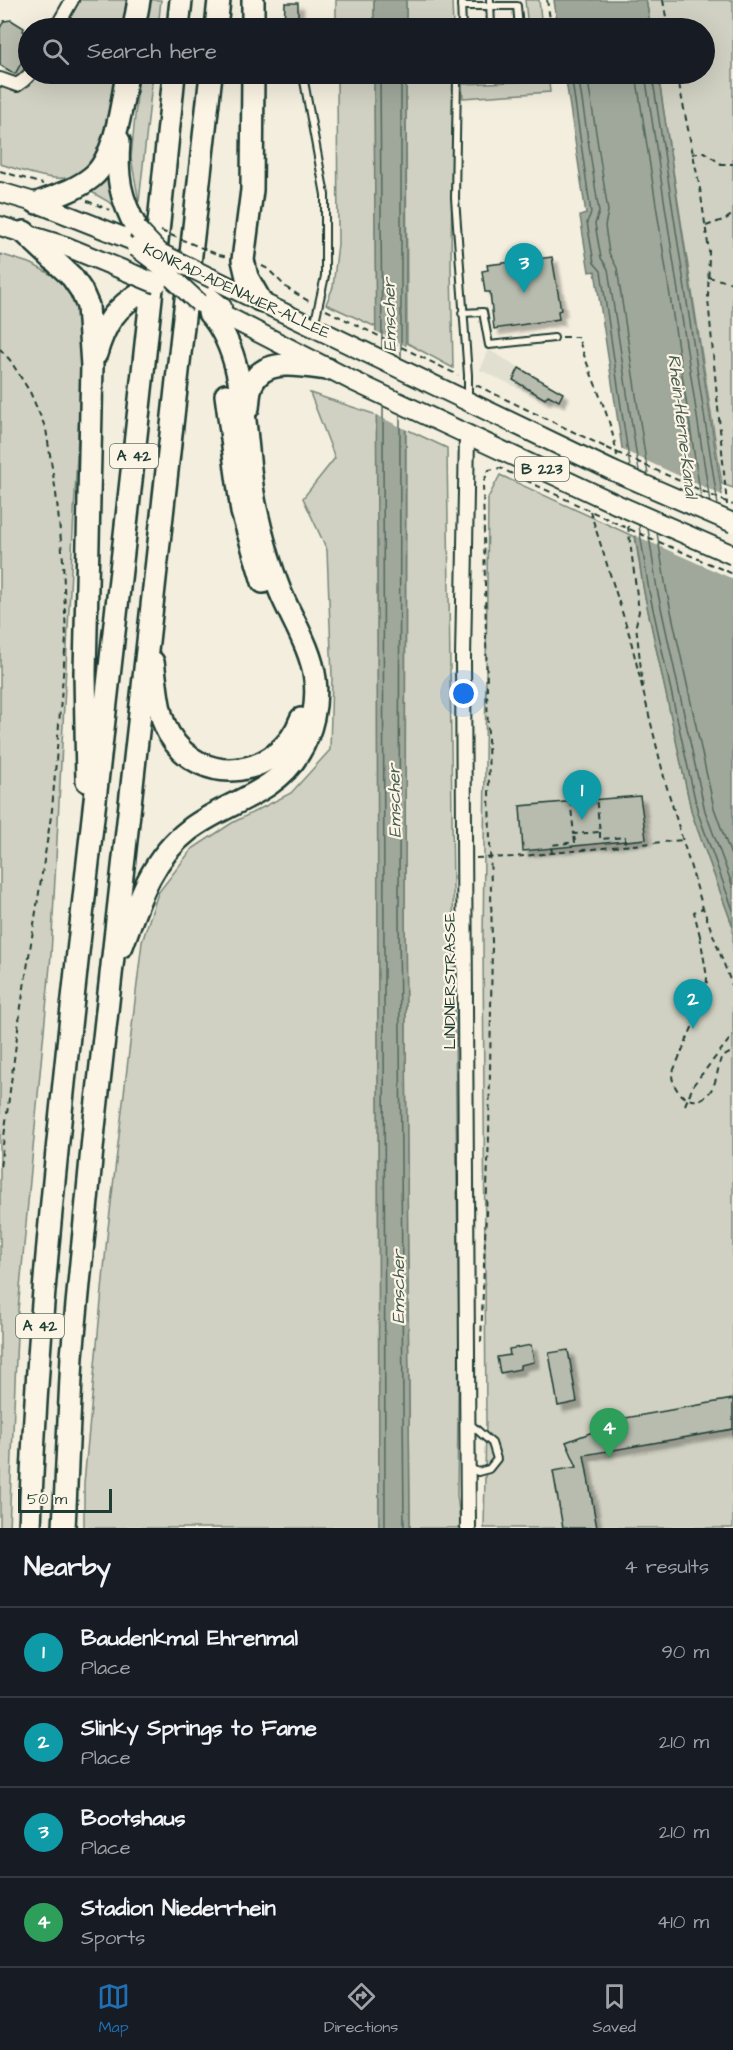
<!DOCTYPE html>
<style>
:root{--surface:#171b24;--page:#20242c;--text:#f1f3f6;--muted:#9ea1a6;--line:#363941;--accent:#1f6fb2}
body{margin:0;font-family:"Architects Daughter",sans-serif;background:var(--page);color:var(--text)}
.scale{position:absolute;left:18px;bottom:15px;width:94px;box-sizing:border-box;padding-left:6px;border:3px solid #1f3d34;border-top:0;font-size:16px;line-height:21px;white-space:nowrap;color:#1f3d34;-webkit-text-stroke:4px #fcf5e5;paint-order:stroke}
.you{position:absolute;left:464px;top:694px;width:21px;height:21px;margin:-15px;border:4px solid #fff;border-radius:50%;background:#1a73e8;box-shadow:0 0 0 9px #1a73e833}
.badge{display:grid;place-items:center;width:39px;height:39px;border-radius:50%;background:var(--accent);color:#fff;font-size:20px;font-weight:700}
.pin{position:absolute;translate:-50% -50px;filter:drop-shadow(0 2px 3px #0008)}
.pin::after{content:'';position:absolute;top:32px;width:21px;height:18px;background:inherit;clip-path:polygon(0 0,100% 0,50% 100%)}
.list{margin:0;padding:0;list-style:none}
h2{display:flex;justify-content:space-between;align-items:center;height:78px;margin:0;padding:0 24px;font-size:26px}
h2 small{font-size:20px;font-weight:400;color:var(--muted)}
.list li{display:grid;grid-template-columns:39px 1fr auto;gap:18px;align-items:center;box-sizing:border-box;height:90px;padding:0 24px;border-top:2px solid var(--line)}
.list b{display:block;font-size:22px;white-space:nowrap}
.list p{margin:0;font-size:20px;white-space:nowrap;color:var(--muted)}
.list em{font-size:20px;font-style:normal;color:var(--muted)}
.icon{flex:none;width:33px;height:33px;fill:none;stroke:currentColor;stroke-width:2;stroke-linecap:round;stroke-linejoin:round}
.map{position:relative;flex:none;width:733px;height:1528px;overflow:hidden}
.search{position:absolute;background:var(--surface);box-shadow:0 6px 24px #0002;left:18px;right:18px;top:18px;height:66px;display:flex;align-items:center;gap:15px;box-sizing:border-box;padding:0 21px;border-radius:33px;color:var(--muted);font-size:22px}
.sheet{height:438px;background:var(--surface)}
nav{display:flex;justify-content:space-around;align-items:center;box-sizing:border-box;height:84px;border-top:2px solid var(--line);background:var(--surface);font-size:16px;color:var(--muted)}
nav a{display:grid;justify-items:center;gap:3px}
nav .on{color:var(--accent)}
.map>svg:first-child{display:block}
</style>
<div class="map">
<svg width="733" height="1528" viewBox="0 0 733 1528">
<defs>
<filter id="shadow"><feDropShadow dx="5.5" dy="5.5" stdDeviation="1.5" flood-color="#0004"/></filter>
</defs>
<rect width="100%" height="100%" fill="#f3eede"/>
<filter id="ink" filterUnits="userSpaceOnUse"><feTurbulence type="fractalNoise" baseFrequency=".0167" numOctaves="2"/><feDisplacementMap in="SourceGraphic" scale="12" xChannelSelector="R" yChannelSelector="G"/><feConvolveMatrix kernelMatrix="1 2 1 2 8 2 1 2 1" color-interpolation-filters="sRGB"/></filter>
<g filter="url(#ink)">
<polygon fill="#e1dfd0" points="489,350 564,393 557,406 480,370"/>
<g fill="#d0d1c2" stroke="#78877b" stroke-width="1.5">
<polygon points="80,0 127,0 122,28 63,28"/>
<polygon points="150,0 161,0 158,28 146,28"/>
<rect x="336" y="0" width="38" height="28"/>
<polygon points="406,0 452,0 453,28 406,28"/>
<polygon points="525,0 539,0 542,28 528,28"/>
<polygon points="646,0 733,0 733,488 722,484 658,74 704,74 704,28 651,28"/>
<path d="M37,74h77c-4,27 -9,100 -46,104 -22,2 -47,-8 -68,-14v-79l18,7 15,-10z"/>
<polygon points="139,74 153,74 139,202 131,158"/>
<polygon points="337,74 374,74 376,327 326,304 333,287 338,244"/>
<polygon points="406,74 453,74 451,266 453,368 407,343"/>
<polygon points="534,74 548,74 550,92 463,98 462,84 535,81"/>
<polygon points="109,165 112,204 88,190"/>
<polygon points="0,254 32,264 72,286 83,340 51,955 18,1310 9,1528 0,1528"/>
<polygon points="310,393 377,415 379,1528 84,1528 84,1483 107,1237 142,942 158,893 192,849 232,823 291,793 330,750 332,677 327,550 303,498 335,458"/>
<polygon points="406,429 447,448 459,1325 457,1495 461,1528 410,1528 405,913"/>
<polygon points="500,475 635,537 644,592 692,814 733,927 733,1528 484,1528 486,1422 483,940 488,498"/>
</g>
<g fill="#a0a89b" stroke="#6c7d72" stroke-width="1.5">
<rect x="374" y="0" width="32" height="28"/>
<polygon points="554,0 646,0 651,28 558,28"/>
<polygon points="374,74 406,74 405,913 410,1528 379,1528 377,522"/>
<polygon points="565,74 658,74 733,567 733,927 692,814 644,592 595,271 589,272 580,216 586,214"/>
</g>
<g fill="#f3eede">
<polygon points="373,330 410,348 409,431 374,414"/>
<polygon points="618,448 726,497 733,545 733,579 632,534"/>
</g>
<g fill="none" stroke-linecap="round" stroke-linejoin="round">
<g stroke="#53685d" stroke-width="1.5">
<polyline points="380,74 382,349"/>
<polyline points="571,74 591,213 587,222 594,263 601,271 630,467"/>
<polyline points="578,74 599,212 595,224 601,258 608,269 639,471"/>
<polyline points="587,74 608,211 605,226 609,253 617,268 648,475"/>
<polyline points="636,74 701,498"/>
<polyline points="645,74 710,502"/>
<polyline points="652,74 718,505"/>
<polyline points="401,357 401,74"/>
<polyline points="383,406 385,1528"/>
<polyline points="400,415 399,913 404,1528"/>
<polyline points="639,526 649,591 698,813 733,910"/>
<polyline points="648,529 657,589 705,811 733,887"/>
<polyline points="657,533 666,588 714,808 733,861"/>
</g>
</g>
<g fill="#b8bcae" stroke="#1f3d34" stroke-width="1.5" filter="url(#shadow)">
<polygon points="285,3 298,3 298,28 284,28"/>
<polygon points="11,20 24,28 23,31 28,34 28,51 15,74 0,65 0,28 4,21"/>
<polygon points="552,257 561,310 558,311 559,319 494,329 490,292 485,292 482,271 488,270 487,265"/>
<polygon points="519,368 563,393 559,401 548,395 545,399 513,380"/>
<polygon points="590,795 590,800 640,796 646,839 523,851 520,806 576,801 575,797"/>
<polygon points="531,1345 534,1362 520,1365 520,1369 500,1373 497,1357 510,1355 509,1349"/>
<polygon points="568,1350 577,1402 558,1406 549,1353"/>
<polygon points="733,1399 733,1429 584,1455 597,1528 563,1528 553,1471 577,1467 566,1442 598,1430 597,1423"/>
</g>
<g fill="none" stroke-linecap="round" stroke-linejoin="round">
<defs>
<g id="service">
<polyline points="461,0 462,28"/>
<polyline points="490,0 491,28"/>
<polyline points="461,6 517,6 519,28"/>
<polyline points="457,79 455,198 468,375 468,399"/>
<polyline points="304,81 325,195 325,276 314,326"/>
<polyline points="462,313 483,312 489,345 554,338"/>
<polyline points="468,1467 478,1472 489,1469 497,1459 492,1443 469,1423"/>
</g>
<g id="minor">
<polyline points="56,28 72,0"/>
<polyline points="0,79 17,85 24,80 30,74"/>
</g>
<polyline id="tertiary" points="467,435 463,658 468,1528"/>
<g id="primary">
<polyline points="0,192 37,203 136,242"/>
<polyline points="0,226 65,246 133,274"/>
<polyline points="213,279 613,471"/>
<polyline points="195,285 222,307"/>
<polyline points="201,303 353,381 616,504"/>
</g>
<g id="motorway">
<polyline points="134,28 139,0"/>
<polyline points="178,28 181,0"/>
<polyline points="216,28 219,0"/>
<polyline points="253,28 253,0"/>
<polyline points="253,74 252,190 243,260 247,277 260,300"/>
<path d="M119,141c-3,35 1,57 18,88"/>
<path d="M37,203c19,-7 39,-13 55,-26 24,-19 30,-74 35,-103"/>
<polyline points="24,232 72,277 81,290 88,306 92,366 85,673 87,781"/>
<path d="M96,354c9,-31 19,-46 47,-63"/>
<polyline points="226,395 242,512 263,582"/>
<path d="M248,408c1,-8 1,-17 4,-24 13,-28 51,-18 75,-15"/>
<path d="M153,662c4,24 4,51 16,72 33,56 111,43 132,-15"/>
<path d="M122,946c16,-44 29,-87 67,-116 36,-28 85,-35 110,-77 13,-21 19,-49 16,-74 -4,-31 -23,-59 -35,-88 -11,-28 -19,-59 -25,-87 -12,-59 -5,-147 -46,-191"/>
<path d="M30,1528c6,-196 28,-391 49,-585 32,-290 67,-579 95,-869"/>
<polyline points="64,1528 72,1356 94,1128 211,74"/>
</g>
</defs>
<use href="#service" stroke="#1f3d34" stroke-width="10"/>
<use href="#minor" stroke="#1f3d34" stroke-width="16"/>
<use href="#tertiary" stroke="#1f3d34" stroke-width="18"/>
<use href="#primary" stroke="#1f3d34" stroke-width="22"/>
<use href="#motorway" stroke="#1f3d34" stroke-width="26"/>
<g stroke="#1f3d34" stroke-width="2" stroke-dasharray="6 4.5" stroke-linecap="butt">
<polyline points="547,0 550,19 549,28"/>
<polyline points="663,0 668,28"/>
<polyline points="551,22 552,28"/>
<polyline points="558,74 559,80"/>
<polyline points="677,74 700,189 709,251 708,299 727,505"/>
<polyline points="465,79 536,74"/>
<polyline points="692,154 704,152 721,164 733,164"/>
<polyline points="0,171 43,184"/>
<polyline points="87,201 110,210"/>
<polyline points="706,226 726,219 733,214"/>
<polyline points="219,255 228,257"/>
<polyline points="262,266 268,269 287,288 310,302"/>
<polyline points="708,277 733,283"/>
<polyline points="326,310 458,375"/>
<path d="M562,337h16c12,40 33,77 39,119"/>
<polyline points="0,349 10,360 30,392 46,429 56,493 63,560 66,638 52,810 20,1013 0,1168"/>
<polyline points="476,385 607,448"/>
<polyline points="590,511 630,637 665,781 703,908 733,988"/>
<polyline points="628,526 639,611 636,625 643,687"/>
<polyline points="569,790 574,834 600,832 595,788"/>
<polyline points="600,832 600,839 625,837 625,844"/>
<polyline points="552,853 551,845 575,842 574,835"/>
<polyline points="476,858 513,857 683,840"/>
<polyline points="700,936 694,912 703,908"/>
<polyline points="685,1105 694,1084 733,1035"/>
<polyline points="481,1342 489,1136 492,943 483,483 489,470 500,468 620,525"/>
</g>
<use href="#service" stroke="#fcf5e5" stroke-width="6"/>
<use href="#minor" stroke="#fcf5e5" stroke-width="12"/>
<use href="#tertiary" stroke="#fcf5e5" stroke-width="14"/>
<use href="#primary" stroke="#fcf5e5" stroke-width="18"/>
<use href="#motorway" stroke="#fcf5e5" stroke-width="21"/>
<defs>
<g id="primary-bridge">
<polyline points="137,229 158,251"/>
<polyline points="144,245 213,279"/>
<polyline points="136,247 152,259 199,303"/>
<polyline points="133,274 157,284"/>
<polyline points="613,471 733,523"/>
<polyline points="616,504 733,555"/>
</g>
</defs>
<use href="#primary-bridge" stroke="#1f3d34" stroke-width="22" stroke-linecap="butt"/>
<g stroke="#1f3d34" stroke-width="2" stroke-dasharray="6 4.5" stroke-linecap="butt">
<polyline points="161,231 219,255"/>
<polyline points="607,448 733,505"/>
<polyline points="620,525 733,574"/>
<path d="M700,936l7,41 -1,18 -34,79c0,18 20,36 36,20 9,-9 9,-24 13,-36l12,-7"/>
</g>
<use href="#primary-bridge" stroke="#fcf5e5" stroke-width="18"/>
</g>
</g>
<g text-anchor="middle" stroke-width="4.5" stroke-linejoin="round" paint-order="stroke">
<g fill="#fcf5e5" stroke="#617469" stroke-width="1.5">
<rect x="110" y="444" width="48" height="24" rx="4.5"/>
<rect x="515" y="457" width="54" height="24" rx="4.5"/>
<rect x="16" y="1314" width="48" height="24" rx="4.5"/>
</g>
<g font-size="15" font-weight="bold" fill="#1f3d34">
<text x="134" y="461">A 42</text>
<text x="542" y="474">B 223</text>
<text x="40" y="1331">A 42</text>
</g>
<g font-size="16" fill="#1f3d34" stroke="#fcf5e5">
<text transform="translate(237 290) rotate(25)" y="6">KONRAD-ADENAUER-ALLEE</text>
<text transform="translate(449 981) rotate(-90)" y="6">LINDNERSTRASSE</text>
</g>
<g font-size="18" font-style="italic" fill="#465d53" stroke="#fcf5e5">
<text transform="translate(389 315) rotate(-91)" y="6">Emscher</text>
<text transform="translate(683 426) rotate(83)" y="6">Rhein-Herne-Kanal</text>
<text transform="translate(394 801) rotate(-91)" y="6">Emscher</text>
<text transform="translate(398 1287) rotate(-90)" y="6">Emscher</text>
</g>
</g>
</svg>
<div class="scale">50 m</div>
<div class="you"></div>
<div class="pin badge" style="left:582px;top:820px;background:#0f9aa8">1</div>
<div class="pin badge" style="left:693px;top:1029px;background:#0f9aa8">2</div>
<div class="pin badge" style="left:524px;top:293px;background:#0f9aa8">3</div>
<div class="pin badge" style="left:609px;top:1458px;background:#2e9e5b">4</div>
<div class="search"><svg class="icon" aria-label="search" viewBox="0 0 24 24"><circle cx="10" cy="10" r="6"/><path d="M15 15l6 6"/></svg>Search here</div>
</div>
<section class="sheet">
<h2>Nearby<small>4 results</small></h2>
<ul class="list">
<li><span class="badge" style="background:#0f9aa8">1</span><div><b>Baudenkmal Ehrenmal</b><p>Place</p></div><em>90 m</em></li>
<li><span class="badge" style="background:#0f9aa8">2</span><div><b>Slinky Springs to Fame</b><p>Place</p></div><em>210 m</em></li>
<li><span class="badge" style="background:#0f9aa8">3</span><div><b>Bootshaus</b><p>Place</p></div><em>210 m</em></li>
<li><span class="badge" style="background:#2e9e5b">4</span><div><b>Stadion Niederrhein</b><p>Sports</p></div><em>410 m</em></li>
</ul>
</section>
<nav>
<a class="on"><svg class="icon" aria-label="map" viewBox="0 0 24 24"><path d="M3 6l6-2 6 2 6-2v14l-6 2-6-2-6 2zM9 4v14M15 6v14"/></svg>Map</a>
<a><svg class="icon" aria-label="directions" viewBox="0 0 24 24"><path d="M12 3l9 9-9 9-9-9zM9 14v-3h6M13 9l2 2-2 2"/></svg>Directions</a>
<a><svg class="icon" aria-label="saved" viewBox="0 0 24 24"><path d="M7 4h10v16l-5-4-5 4z"/></svg>Saved</a>
</nav>
